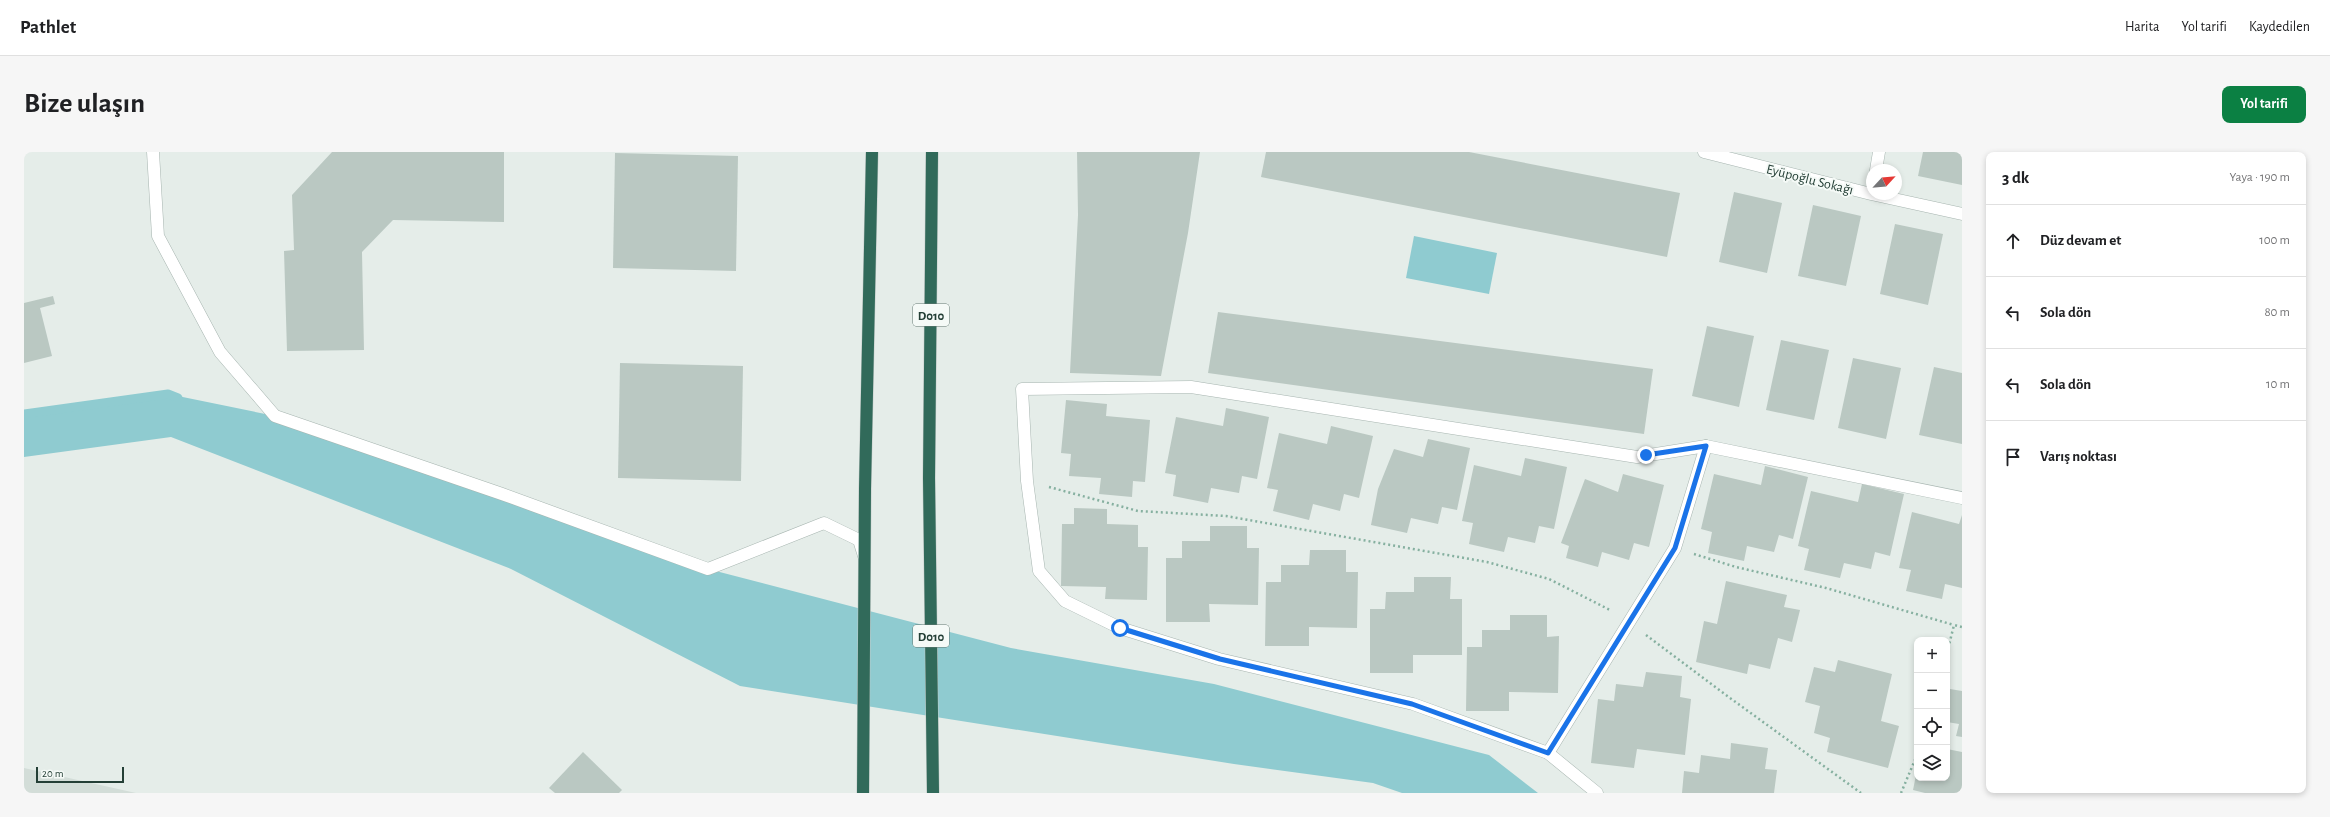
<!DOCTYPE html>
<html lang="tr">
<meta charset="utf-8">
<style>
:root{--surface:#fff;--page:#f6f6f6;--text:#202124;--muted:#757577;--line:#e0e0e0;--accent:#0b8043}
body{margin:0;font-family:"Alegreya Sans",sans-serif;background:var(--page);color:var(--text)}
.controls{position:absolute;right:12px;bottom:12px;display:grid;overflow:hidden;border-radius:8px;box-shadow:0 2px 6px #0003}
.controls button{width:36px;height:36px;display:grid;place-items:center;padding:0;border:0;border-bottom:1px solid var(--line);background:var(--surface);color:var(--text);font:20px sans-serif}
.compass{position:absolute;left:1842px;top:12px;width:36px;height:36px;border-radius:50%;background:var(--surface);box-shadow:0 2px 6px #0003;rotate:64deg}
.scale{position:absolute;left:12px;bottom:10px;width:88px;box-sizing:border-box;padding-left:4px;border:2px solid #243f36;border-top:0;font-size:11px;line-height:14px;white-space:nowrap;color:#243f36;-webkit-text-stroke:3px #f5faf7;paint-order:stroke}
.stop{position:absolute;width:12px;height:12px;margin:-9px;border:3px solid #1a73e8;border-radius:50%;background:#fff}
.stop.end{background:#1a73e8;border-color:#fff;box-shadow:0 1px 4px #0008}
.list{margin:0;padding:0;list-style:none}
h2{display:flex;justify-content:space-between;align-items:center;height:52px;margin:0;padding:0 16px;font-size:17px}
h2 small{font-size:13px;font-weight:400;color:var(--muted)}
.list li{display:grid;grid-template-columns:26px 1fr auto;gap:12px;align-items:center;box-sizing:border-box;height:72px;padding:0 16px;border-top:1px solid var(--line)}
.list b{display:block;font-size:15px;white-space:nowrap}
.list em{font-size:13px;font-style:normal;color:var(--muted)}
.icon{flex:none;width:22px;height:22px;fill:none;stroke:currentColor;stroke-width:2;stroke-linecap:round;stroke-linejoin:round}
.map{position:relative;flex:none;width:1938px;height:641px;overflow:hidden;border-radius:8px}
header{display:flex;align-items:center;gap:24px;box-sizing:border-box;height:56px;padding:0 20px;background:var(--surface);border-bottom:1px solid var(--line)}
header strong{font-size:19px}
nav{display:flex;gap:22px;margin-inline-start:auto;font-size:14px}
.intro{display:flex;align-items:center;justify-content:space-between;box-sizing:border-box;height:96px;padding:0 24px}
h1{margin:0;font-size:28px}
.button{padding:10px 18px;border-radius:8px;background:var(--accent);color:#fff;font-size:14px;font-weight:700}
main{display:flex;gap:24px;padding:0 24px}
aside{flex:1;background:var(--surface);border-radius:8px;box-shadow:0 2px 6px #0003}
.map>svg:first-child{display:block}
</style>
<header>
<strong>Pathlet</strong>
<nav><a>Harita</a><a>Yol tarifi</a><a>Kaydedilen</a></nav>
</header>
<div class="intro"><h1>Bize ulaşın</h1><a class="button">Yol tarifi</a></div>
<main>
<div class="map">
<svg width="1938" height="641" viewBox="0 0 1938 641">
<rect width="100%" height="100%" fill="#e5ede9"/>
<polygon fill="#d3ddd8" points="0,616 112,641 0,641"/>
<g fill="#8fcbd0">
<polygon points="1390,84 1473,101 1465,142 1382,126"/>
<polygon points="144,242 251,264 684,417 987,496 1190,532 1465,603 1514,641 1378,641 1349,631 1210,612 716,534 487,417 147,285 0,305 0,262"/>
</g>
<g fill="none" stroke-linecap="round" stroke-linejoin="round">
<polyline stroke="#8fcbd0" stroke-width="9" points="0,262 144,242 154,246"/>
</g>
<g fill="#bac8c2">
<polygon points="308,0 480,0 480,70 369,68 338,100 340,198 263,199 260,99 270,98 268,43"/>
<polygon points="1053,0 1176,0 1164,81 1137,224 1046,221 1054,63"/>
<polygon points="1242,0 1445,0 1656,41 1643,105 1237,25"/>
<polygon points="1899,0 1938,0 1938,33 1894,24"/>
<polygon points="591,1 714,4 712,119 589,116"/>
<polygon points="1710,40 1758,51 1743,121 1695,110"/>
<polygon points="1789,53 1837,64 1822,134 1774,124"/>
<polygon points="1871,72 1919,82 1904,153 1856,142"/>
<polygon points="29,144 31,152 16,156 28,204 0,211 0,151"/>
<polygon points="1194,160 1629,217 1620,282 1184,221"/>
<polygon points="1683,174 1730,184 1715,255 1668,244"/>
<polygon points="1757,188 1805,198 1790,268 1742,258"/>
<polygon points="1829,206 1877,216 1862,287 1814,276"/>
<polygon points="596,211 719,214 717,329 594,326"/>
<polygon points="1910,215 1938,221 1938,292 1895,283"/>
<polygon points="1042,248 1083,252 1082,264 1126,268 1121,330 1109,329 1108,345 1075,342 1077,326 1045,324 1047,302 1037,301"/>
<polygon points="1202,256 1245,265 1233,327 1218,324 1215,341 1187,336 1184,351 1149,344 1152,323 1141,321 1152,265 1199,274"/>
<polygon points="1307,274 1349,284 1335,346 1320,342 1316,359 1289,352 1285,368 1249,359 1254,338 1243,336 1255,281 1303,292"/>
<polygon points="1404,287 1446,296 1433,358 1418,355 1414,372 1387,366 1383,381 1347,373 1354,337 1370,297 1399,305"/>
<polygon points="1501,306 1543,315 1530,377 1515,374 1511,391 1484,385 1480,400 1445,392 1449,371 1438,369 1450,313 1497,324"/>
<polygon points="1741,314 1784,325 1769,387 1755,383 1750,400 1723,394 1720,409 1684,401 1688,380 1677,377 1690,322 1737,333"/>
<polygon points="1599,322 1640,333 1625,395 1610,391 1605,408 1578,400 1574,415 1542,406 1545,394 1537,391 1561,327 1594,340"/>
<polygon points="1838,332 1880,342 1866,404 1851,400 1847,417 1820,411 1816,426 1780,418 1785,397 1774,394 1787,339 1834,350"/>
<polygon points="1050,356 1083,357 1083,372 1114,373 1114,395 1124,395 1123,448 1081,447 1082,435 1037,434 1038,372 1050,372"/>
<polygon points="1888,360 1935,372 1938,363 1938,436 1921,432 1918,447 1882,439 1887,418 1875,416"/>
<polygon points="1186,374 1223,374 1223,396 1235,396 1234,453 1185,452 1186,470 1142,470 1142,406 1158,406 1158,389 1186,389"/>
<polygon points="1286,398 1322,398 1322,420 1334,420 1333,476 1285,475 1285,494 1241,494 1242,430 1257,430 1257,413 1285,413"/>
<polygon points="1390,425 1427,425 1426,447 1438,447 1438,503 1389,503 1389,521 1346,521 1346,457 1361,457 1362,440 1390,440"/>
<polygon points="1702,429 1763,443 1760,455 1776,458 1768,490 1754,486 1746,517 1725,512 1723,522 1672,510 1680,469 1693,472"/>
<polygon points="1486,463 1523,463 1523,485 1535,484 1534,541 1485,540 1485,559 1442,559 1443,495 1458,495 1458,478 1486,478"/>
<polygon points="1814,508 1868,522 1857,569 1875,574 1864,616 1803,600 1806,586 1790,581 1796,554 1781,550 1790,515 1811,520"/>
<polygon points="1622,520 1658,524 1656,545 1667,547 1661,603 1613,597 1610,616 1567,611 1574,547 1590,549 1592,532 1619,535"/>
<polygon points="1926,537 1938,539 1938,585 1932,584 1935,572 1923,570 1923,550"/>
<polygon points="1707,591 1744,596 1741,617 1753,618 1750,641 1658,641 1660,619 1675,621 1677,603 1706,607"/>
<polygon points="1923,597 1938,600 1938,641 1901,641 1889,638 1892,623 1893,626 1923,626"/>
<polygon points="559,600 598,638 595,641 531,641 525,636"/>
</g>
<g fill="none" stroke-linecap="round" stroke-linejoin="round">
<defs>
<g id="street">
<polyline points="129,0 134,84 196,200 251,264 478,342 684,417 800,371 835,388 840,404"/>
<polyline points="1680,0 1847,42 1938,62"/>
<polyline points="1852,18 1855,0"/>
<polyline points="1524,601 1651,396 1682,294"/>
<polyline points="1573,641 1524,601 1389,552 1195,507 1096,476 1041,449 1015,419 1003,329 998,237 1167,235 1613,305 1682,294 1938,346"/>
</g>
<g id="highway">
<polyline points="908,0 905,326 909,641"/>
<polyline points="839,641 841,337 848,0"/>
</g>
</defs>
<use href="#street" stroke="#a7b5b0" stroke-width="13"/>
<use href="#highway" stroke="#c2c9c7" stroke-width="13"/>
<g stroke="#86b0a0" stroke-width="2.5" stroke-dasharray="2 3" stroke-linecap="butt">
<polyline points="1025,335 1114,359 1202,364 1463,410 1525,427 1586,458"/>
<polyline points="1670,402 1712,415 1802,436 1930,473"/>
<polyline points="1622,483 1706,546 1837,641"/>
<polyline points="1923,501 1930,473 1938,475"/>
<polyline points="1877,641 1893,603"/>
</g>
<use href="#street" stroke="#fff" stroke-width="12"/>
<use href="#highway" stroke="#316a5a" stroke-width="12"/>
</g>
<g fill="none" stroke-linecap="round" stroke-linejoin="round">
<polyline stroke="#1a73e8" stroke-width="5" points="1096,476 1196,507 1388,552 1524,601 1651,396 1682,294 1622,303"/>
</g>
<g text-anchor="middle" stroke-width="4" stroke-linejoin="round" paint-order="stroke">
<g fill="#f5faf7" stroke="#637770" stroke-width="1">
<rect x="889" y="152" width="36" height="22" rx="3"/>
<rect x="889" y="473" width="36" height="22" rx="3"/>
</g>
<g font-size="13" font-weight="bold" fill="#243f36">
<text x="907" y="168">D010</text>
<text x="907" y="489">D010</text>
</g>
<g font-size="14" fill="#243f36" stroke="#f5faf7">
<text transform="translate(1786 27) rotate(14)" y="5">Eyüpoğlu Sokağı</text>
</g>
</g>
</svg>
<div class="controls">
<button>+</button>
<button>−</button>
<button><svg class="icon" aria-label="locate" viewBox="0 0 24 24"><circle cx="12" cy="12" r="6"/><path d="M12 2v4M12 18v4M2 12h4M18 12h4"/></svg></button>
<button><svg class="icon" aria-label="layers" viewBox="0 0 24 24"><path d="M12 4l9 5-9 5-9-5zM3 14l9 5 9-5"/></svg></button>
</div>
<svg class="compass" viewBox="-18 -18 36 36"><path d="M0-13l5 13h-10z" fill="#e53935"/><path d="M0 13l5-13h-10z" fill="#757577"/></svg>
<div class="scale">20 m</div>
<div class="stop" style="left:1096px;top:476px"></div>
<div class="stop end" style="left:1622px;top:303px"></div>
</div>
<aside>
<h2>3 dk<small>Yaya · 190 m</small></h2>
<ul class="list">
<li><svg class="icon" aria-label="ahead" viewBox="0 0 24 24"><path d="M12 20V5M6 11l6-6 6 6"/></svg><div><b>Düz devam et</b></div><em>100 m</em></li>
<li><svg class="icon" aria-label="left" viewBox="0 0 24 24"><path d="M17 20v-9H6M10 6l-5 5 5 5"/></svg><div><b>Sola dön</b></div><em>80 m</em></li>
<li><svg class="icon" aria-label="left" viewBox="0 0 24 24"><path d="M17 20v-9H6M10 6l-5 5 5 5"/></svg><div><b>Sola dön</b></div><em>10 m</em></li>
<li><svg class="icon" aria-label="arrive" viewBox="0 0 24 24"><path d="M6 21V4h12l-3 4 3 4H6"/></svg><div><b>Varış noktası</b></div></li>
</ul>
</aside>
</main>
